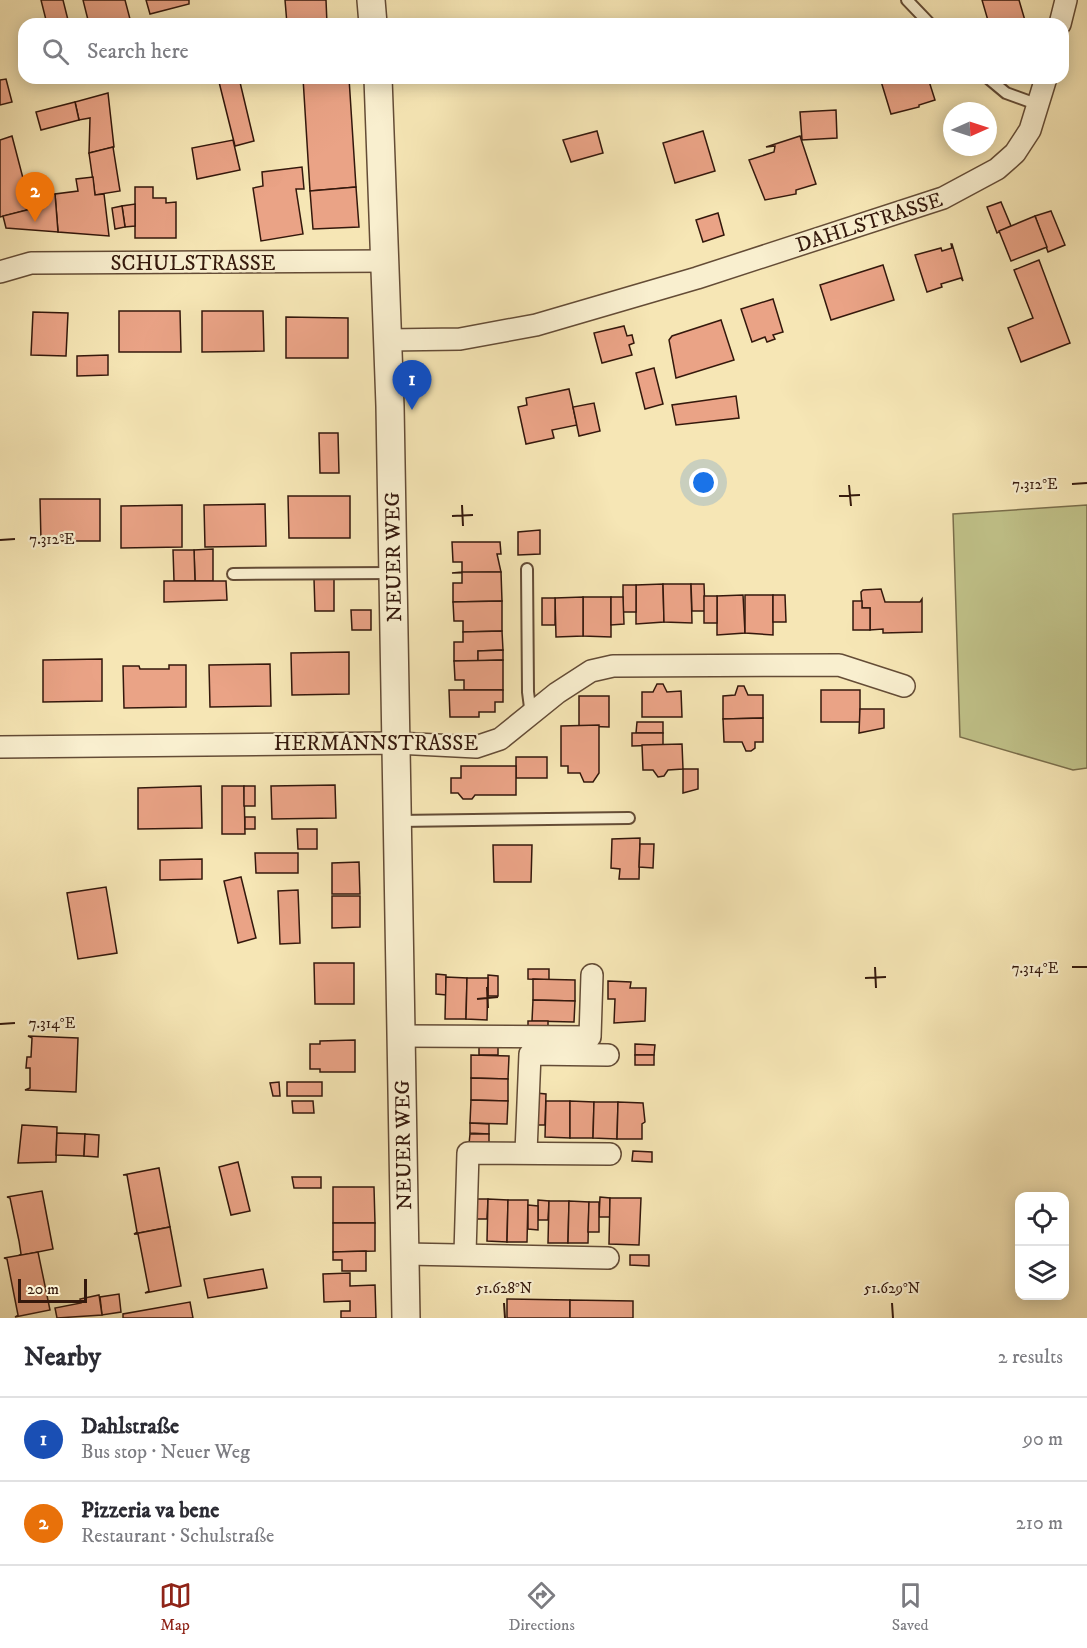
<!DOCTYPE html>
<meta charset="utf-8">
<style>
:root{--surface:#fff;--page:#f2f2f3;--text:#2b2b33;--muted:#7c7c81;--line:#e1e1e2;--accent:#8f2418}
body{margin:0;font-family:"IM FELL DW Pica",serif;background:var(--page);color:var(--text)}
.controls{position:absolute;right:18px;bottom:18px;display:grid;overflow:hidden;border-radius:12px;box-shadow:0 3px 15px #0003}
.controls button{width:54px;height:54px;display:grid;place-items:center;padding:0;border:0;border-bottom:2px solid var(--line);background:var(--surface);color:var(--text);font:30px sans-serif}
.compass{position:absolute;left:943px;top:102px;width:54px;height:54px;border-radius:50%;background:var(--surface);box-shadow:0 3px 15px #0003;rotate:87deg}
.scale{position:absolute;left:18px;bottom:15px;width:69px;box-sizing:border-box;padding-left:6px;border:3px solid #34180c;border-top:0;font-size:16px;line-height:21px;white-space:nowrap;color:#34180c;-webkit-text-stroke:4px #f9efcf;paint-order:stroke}
.you{position:absolute;left:704px;top:483px;width:21px;height:21px;margin:-15px;border:4px solid #fff;border-radius:50%;background:#1a73e8;box-shadow:0 0 0 9px #1a73e833}
.badge{display:grid;place-items:center;width:39px;height:39px;border-radius:50%;background:var(--accent);color:#fff;font-size:20px;font-weight:700}
.pin{position:absolute;translate:-50% -50px;filter:drop-shadow(0 2px 3px #0008)}
.pin::after{content:'';position:absolute;top:32px;width:21px;height:18px;background:inherit;clip-path:polygon(0 0,100% 0,50% 100%)}
.list{margin:0;padding:0;list-style:none}
h2{display:flex;justify-content:space-between;align-items:center;height:78px;margin:0;padding:0 24px;font-size:26px}
h2 small{font-size:20px;font-weight:400;color:var(--muted)}
.list li{display:grid;grid-template-columns:39px 1fr auto;gap:18px;align-items:center;box-sizing:border-box;height:84px;padding:0 24px;border-top:2px solid var(--line)}
.list b{display:block;font-size:22px;white-space:nowrap}
.list p{margin:0;font-size:20px;white-space:nowrap;color:var(--muted)}
.list em{font-size:20px;font-style:normal;color:var(--muted)}
.icon{flex:none;width:33px;height:33px;fill:none;stroke:currentColor;stroke-width:2;stroke-linecap:round;stroke-linejoin:round}
.map{position:relative;flex:none;width:1087px;height:1318px;overflow:hidden}
.search{position:absolute;background:var(--surface);box-shadow:0 3px 15px #0003;left:18px;right:18px;top:18px;height:66px;display:flex;align-items:center;gap:15px;box-sizing:border-box;padding:0 21px;border-radius:18px;color:var(--muted);font-size:22px}
.sheet{height:246px;background:var(--surface)}
nav{display:flex;justify-content:space-around;align-items:center;box-sizing:border-box;height:84px;border-top:2px solid var(--line);background:var(--surface);font-size:16px;color:var(--muted)}
nav a{display:grid;justify-items:center;gap:3px}
nav .on{color:var(--accent)}
.map>svg:first-child{display:block}
</style>
<div class="map">
<svg width="1087" height="1318" viewBox="0 0 1087 1318">
<rect width="100%" height="100%" fill="#f6e6b5"/>
<filter id="stains"><feTurbulence type="fractalNoise" baseFrequency=".00333" numOctaves="4"/><feColorMatrix values="0 0 0 0 .2 0 0 0 0 .09 0 0 0 0 .02 0 0 0 .5 -.17"/></filter>
<radialGradient id="worn" r=".72"><stop offset=".6" stop-color="#630" stop-opacity="0"/><stop offset="1" stop-color="#630" stop-opacity=".3"/></radialGradient>
<polygon fill="#c1c38a" stroke="#7a6e4b" stroke-width="1.5" points="1087,505 1087,768 1073,770 960,737 953,514"/>
<g fill="#eaa386" stroke="#34180c" stroke-width="1.5">
<polygon points="41,0 63,0 69,24 47,24"/>
<polygon points="83,0 125,0 130,19 112,24 89,24"/>
<polygon points="146,0 189,0 189,4 150,14"/>
<polygon points="285,0 326,0 327,24 287,24"/>
<polygon points="982,0 1019,0 1026,24 989,24"/>
<polygon points="218,78 239,78 254,141 235,146"/>
<polygon points="303,78 349,78 356,187 310,191"/>
<polygon points="880,78 928,78 935,100 919,105 919,107 891,114"/>
<polygon points="6,79 12,102 0,105 0,80"/>
<polygon points="108,93 114,147 89,153 90,118 79,120 75,102"/>
<polygon points="75,102 79,120 41,130 36,112"/>
<polygon points="836,110 837,138 802,140 800,112"/>
<polygon points="597,131 603,153 571,162 563,140"/>
<polygon points="703,131 715,171 675,183 663,143"/>
<polygon points="12,136 31,209 0,217 0,140"/>
<polygon points="800,136 816,184 796,190 796,194 765,200 749,160 774,152 775,146 766,147"/>
<polygon points="233,140 240,170 197,179 192,148"/>
<polygon points="113,147 120,191 95,195 89,153"/>
<polygon points="302,167 304,189 296,189 303,234 261,241 253,188 263,186 262,172"/>
<polygon points="93,177 95,195 104,194 109,236 58,232 55,194 78,191 76,179"/>
<polygon points="135,187 153,187 153,198 166,198 166,203 176,202 176,238 135,238"/>
<polygon points="356,187 359,227 313,229 310,191"/>
<polygon points="55,194 58,232 6,228 3,216 31,209 29,201"/>
<polygon points="1001,202 1011,226 997,233 987,207"/>
<polygon points="135,204 135,226 125,227 122,206"/>
<polygon points="122,206 125,227 115,229 112,208"/>
<polygon points="1051,211 1065,245 1048,252 1035,216"/>
<polygon points="718,213 724,235 703,242 696,220"/>
<polygon points="1035,216 1047,247 1011,261 999,231"/>
<polygon points="951,244 952,244 963,281 961,278 941,284 942,287 927,292 915,255 941,248 942,251 952,248"/>
<polygon points="1039,260 1070,343 1021,362 1008,328 1033,318 1014,270"/>
<polygon points="883,265 894,300 831,320 820,285"/>
<polygon points="773,299 783,332 773,335 775,339 767,342 765,337 752,342 741,309"/>
<polygon points="119,311 180,311 181,352 119,352"/>
<polygon points="202,311 263,311 264,351 202,352"/>
<polygon points="33,312 68,313 66,356 31,355"/>
<polygon points="286,317 348,318 348,358 286,358"/>
<polygon points="721,320 734,360 676,378 669,340 672,336"/>
<polygon points="624,326 627,336 632,335 634,343 629,345 632,355 602,363 594,333"/>
<polygon points="108,355 108,375 77,376 77,356"/>
<polygon points="654,368 663,404 645,409 636,373"/>
<polygon points="569,389 577,425 552,430 554,438 526,444 518,407 527,405 526,398"/>
<polygon points="736,396 739,418 676,425 672,405"/>
<polygon points="594,403 600,431 579,436 573,407"/>
<polygon points="319,433 338,433 339,473 320,473"/>
<polygon points="288,496 350,496 350,538 289,538"/>
<polygon points="40,499 100,499 100,541 41,541"/>
<polygon points="265,504 266,546 205,547 204,505"/>
<polygon points="182,505 182,547 121,548 121,506"/>
<polygon points="540,530 540,554 518,555 518,532"/>
<polygon points="452,542 500,542 501,554 497,554 501,572 452,573 462,572 462,562 453,562"/>
<polygon points="213,549 213,581 195,581 194,550"/>
<polygon points="173,550 194,550 195,581 174,581"/>
<polygon points="462,572 501,572 502,601 453,602 453,583 462,583"/>
<polygon points="314,579 334,579 334,611 315,611"/>
<polygon points="164,581 226,581 227,600 164,602"/>
<polygon points="663,584 664,622 636,624 636,585"/>
<polygon points="663,584 691,584 692,623 664,622"/>
<polygon points="691,584 704,584 705,611 692,611"/>
<rect x="623" y="585" width="13" height="27"/>
<polygon points="881,589 885,602 920,602 922,599 922,632 883,633 883,629 870,630 870,608 862,608 861,592 863,590"/>
<polygon points="743,595 745,633 717,635 717,596"/>
<polygon points="745,595 773,595 773,635 745,633"/>
<polygon points="773,595 785,595 786,622 773,622"/>
<rect x="704" y="596" width="13" height="27"/>
<polygon points="583,597 611,597 611,637 583,636"/>
<polygon points="583,597 583,636 556,637 555,598"/>
<polygon points="611,597 623,597 624,624 611,625"/>
<rect x="542" y="598" width="13" height="27"/>
<polygon points="502,601 502,631 463,632 463,621 454,621 453,602"/>
<polygon points="853,601 862,601 862,608 870,608 870,630 853,630"/>
<polygon points="351,610 371,610 371,630 352,630"/>
<polygon points="502,631 503,650 478,651 478,661 454,661 454,642 463,642 463,632"/>
<polygon points="503,650 503,660 478,661 478,651"/>
<polygon points="349,652 349,694 292,695 291,653"/>
<polygon points="102,659 102,701 43,702 43,660"/>
<polygon points="503,660 503,690 464,690 464,680 455,680 454,661"/>
<polygon points="270,664 271,706 210,707 209,665"/>
<polygon points="169,665 186,665 186,707 124,708 123,666 139,666 140,669 169,669"/>
<polygon points="657,684 663,684 667,692 681,691 682,717 642,717 642,692 653,692"/>
<polygon points="738,686 744,686 748,695 763,695 763,718 723,719 723,696 735,695"/>
<polygon points="449,690 503,690 503,702 495,702 495,712 479,712 479,717 450,717"/>
<rect x="821" y="690" width="39" height="32"/>
<polygon points="579,696 609,696 609,727 579,726"/>
<polygon points="860,709 884,709 884,728 859,733"/>
<polygon points="763,718 763,742 755,742 755,748 751,751 746,751 742,742 724,742 723,719"/>
<polygon points="637,722 663,722 663,733 636,733"/>
<polygon points="599,725 599,773 593,782 584,782 580,773 568,773 568,766 561,766 561,726"/>
<polygon points="632,733 663,733 663,745 632,746"/>
<polygon points="682,744 683,769 668,770 664,776 658,777 653,770 643,770 642,745"/>
<rect x="516" y="757" width="31" height="21"/>
<polygon points="461,766 516,766 516,795 475,795 472,799 463,799 458,793 451,793 451,778 461,778"/>
<polygon points="683,769 698,769 698,789 683,793"/>
<polygon points="335,785 336,818 272,819 271,786"/>
<polygon points="201,786 202,828 138,829 138,788"/>
<polygon points="222,786 244,786 245,834 222,834"/>
<rect x="244" y="786" width="11" height="20"/>
<rect x="245" y="817" width="10" height="12"/>
<polygon points="297,829 317,829 317,849 298,849"/>
<polygon points="640,838 639,879 619,879 620,869 611,868 612,839"/>
<polygon points="640,844 654,844 653,868 639,867"/>
<polygon points="493,845 532,845 531,882 494,882"/>
<polygon points="255,853 298,853 298,873 256,873"/>
<polygon points="202,859 202,879 160,880 160,860"/>
<polygon points="359,862 360,894 332,894 332,863"/>
<polygon points="241,877 256,938 238,943 224,881"/>
<polygon points="106,887 117,953 78,959 67,893"/>
<polygon points="298,890 300,943 280,944 278,891"/>
<polygon points="332,896 360,896 360,927 332,928"/>
<polygon points="314,963 354,963 354,1004 315,1004"/>
<polygon points="528,969 549,969 549,980 528,979"/>
<polygon points="436,974 446,975 446,995 436,994"/>
<polygon points="488,975 498,976 498,996 488,996"/>
<polygon points="446,977 467,978 466,1019 445,1019"/>
<polygon points="467,978 488,978 487,1020 466,1019"/>
<polygon points="533,979 575,980 575,1001 533,1000"/>
<polygon points="608,981 631,982 630,988 646,988 645,1021 614,1023 615,999 608,999"/>
<polygon points="533,1000 575,1001 574,1022 532,1021"/>
<polygon points="528,1021 548,1021 548,1032 528,1031"/>
<polygon points="28,1036 78,1038 76,1092 25,1090 30,1088 30,1068 26,1068 27,1057 31,1057 32,1038"/>
<polygon points="355,1040 355,1072 320,1072 320,1069 310,1069 310,1044 320,1044 320,1041"/>
<polygon points="635,1044 655,1045 654,1055 635,1055"/>
<rect x="479" y="1045" width="19" height="10"/>
<polygon points="471,1055 509,1056 508,1079 471,1078"/>
<rect x="635" y="1055" width="19" height="10"/>
<polygon points="471,1078 508,1079 508,1101 471,1100"/>
<polygon points="279,1082 280,1096 273,1096 270,1083"/>
<rect x="287" y="1082" width="35" height="14"/>
<polygon points="536,1093 546,1094 545,1125 535,1125"/>
<polygon points="471,1100 508,1101 507,1124 470,1123"/>
<polygon points="292,1101 313,1101 314,1113 293,1113"/>
<polygon points="546,1101 570,1101 570,1138 545,1137"/>
<polygon points="570,1101 594,1102 593,1138 570,1138"/>
<polygon points="594,1102 618,1102 617,1139 593,1138"/>
<polygon points="618,1102 643,1103 645,1122 642,1124 642,1139 617,1139"/>
<polygon points="470,1123 489,1124 489,1134 470,1133"/>
<polygon points="22,1125 57,1127 56,1162 18,1163"/>
<polygon points="57,1133 85,1134 84,1156 56,1155"/>
<polygon points="85,1134 99,1135 98,1157 84,1156"/>
<polygon points="470,1134 489,1134 489,1144 469,1144"/>
<polygon points="633,1151 652,1152 652,1162 632,1161"/>
<polygon points="238,1162 250,1211 231,1215 219,1167"/>
<polygon points="159,1168 170,1227 134,1234 137,1232 127,1175 123,1175"/>
<polygon points="292,1177 321,1177 321,1188 294,1188"/>
<polygon points="333,1187 374,1187 375,1223 333,1223"/>
<polygon points="42,1191 53,1249 18,1256 21,1254 19,1241 10,1198 7,1197"/>
<polygon points="600,1197 610,1198 610,1217 599,1217"/>
<polygon points="610,1198 641,1198 639,1245 609,1244"/>
<polygon points="477,1199 488,1199 487,1219 477,1219"/>
<polygon points="488,1199 508,1200 507,1242 487,1241"/>
<polygon points="508,1200 528,1200 527,1242 507,1242"/>
<polygon points="538,1200 549,1201 548,1220 538,1220"/>
<polygon points="549,1201 569,1201 568,1243 548,1243"/>
<polygon points="569,1201 589,1202 588,1243 568,1243"/>
<polygon points="589,1202 599,1202 599,1232 588,1232"/>
<polygon points="528,1205 538,1206 538,1230 528,1229"/>
<polygon points="333,1223 375,1223 375,1251 333,1252"/>
<polygon points="170,1227 181,1286 145,1293 149,1291 138,1234 134,1234"/>
<polygon points="366,1251 366,1271 342,1271 342,1260 333,1260 333,1252"/>
<polygon points="38,1252 50,1310 15,1317 18,1315 7,1259 4,1258"/>
<polygon points="630,1255 649,1255 649,1266 630,1265"/>
<polygon points="263,1269 267,1288 208,1298 204,1279"/>
<polygon points="350,1273 350,1286 375,1285 376,1318 341,1318 341,1311 350,1311 350,1301 324,1302 323,1274"/>
<polygon points="119,1294 121,1312 102,1315 100,1297"/>
<polygon points="99,1295 102,1315 57,1318 55,1308 81,1303 80,1299"/>
<polygon points="507,1299 570,1300 570,1318 507,1318"/>
<polygon points="570,1300 633,1301 633,1318 570,1318"/>
<polygon points="190,1302 193,1318 123,1318 123,1314"/>
</g>
<g fill="none" stroke-linecap="round" stroke-linejoin="round">
<defs>
<g id="service">
<polyline points="907,0 930,24"/>
<polyline points="988,78 1006,93 1039,105"/>
<polyline points="527,569 528,692 531,715"/>
<polyline points="233,574 393,573"/>
<polyline points="398,821 629,818"/>
</g>
<g id="minor">
<polyline points="1060,24 1066,0"/>
<polyline points="0,272 31,263 387,261"/>
<polyline points="388,340 460,339 536,325 697,278 943,198 997,169 1015,153 1030,130 1046,78"/>
<polyline points="0,747 396,743 476,747 500,739 557,693 591,671 613,666 839,665 904,686"/>
<polyline points="401,1036 590,1037 592,975"/>
<polyline points="526,1152 530,1054 608,1055"/>
<polyline points="465,1253 468,1153 610,1154"/>
<polyline points="405,1254 608,1258"/>
</g>
<g id="tertiary">
<polyline points="371,0 373,24"/>
<polyline points="378,78 390,406 406,1318"/>
</g>
</defs>
<use href="#service" stroke="#644c36" stroke-width="14"/>
<use href="#minor" stroke="#644c36" stroke-width="24"/>
<use href="#tertiary" stroke="#644c36" stroke-width="30"/>
<use href="#service" stroke="#f9efcf" stroke-width="10"/>
<use href="#minor" stroke="#f9efcf" stroke-width="21"/>
<use href="#tertiary" stroke="#f9efcf" stroke-width="27"/>
</g>
<path fill="none" stroke="#34180c" stroke-width="2" d="M1072,484l15,-1M849,485l2,21M839,496l21,-1M462,505l1,21M452,516l21,-1M0,540l15,-1M875,967l1,21M1072,967h15M865,978l21,-1M487,987l1,21M477,999l21,-2M0,1024l15,-1M504,1303l1,15M892,1303l1,15"/>
<g text-anchor="middle" stroke-width="4.5" stroke-linejoin="round" paint-order="stroke">
<g font-size="21" fill="#34180c" stroke="#f9efcf">
<text transform="translate(869 222) rotate(-18)" y="7">DAHLSTRASSE</text>
<text x="193" y="270">SCHULSTRASSE</text>
<text transform="translate(393 557) rotate(-91)" y="7">NEUER WEG</text>
<text x="376" y="750">HERMANNSTRASSE</text>
<text transform="translate(403 1145) rotate(-91)" y="7">NEUER WEG</text>
</g>
</g>
<g font-size="15" text-anchor="middle" fill="#34180c" stroke="#f9efcf" stroke-width="4.5" stroke-linejoin="round" paint-order="stroke">
<text x="1035" y="489">7.312°E</text>
<text x="52" y="544">7.312°E</text>
<text x="1035" y="973">7.314°E</text>
<text x="52" y="1028">7.314°E</text>
<text x="504" y="1293">51.628°N</text>
<text x="892" y="1293">51.629°N</text>
</g>
<rect width="100%" height="100%" filter="url(#stains)"/>
<rect width="100%" height="100%" fill="url(#worn)"/>
</svg>
<div class="controls">
<button><svg class="icon" aria-label="locate" viewBox="0 0 24 24"><circle cx="12" cy="12" r="6"/><path d="M12 2v4M12 18v4M2 12h4M18 12h4"/></svg></button>
<button><svg class="icon" aria-label="layers" viewBox="0 0 24 24"><path d="M12 4l9 5-9 5-9-5zM3 14l9 5 9-5"/></svg></button>
</div>
<svg class="compass" viewBox="-18 -18 36 36"><path d="M0-13l5 13h-10z" fill="#e53935"/><path d="M0 13l5-13h-10z" fill="#7c7c81"/></svg>
<div class="scale">20 m</div>
<div class="you"></div>
<div class="pin badge" style="left:412px;top:410px;background:#1a4fb4">1</div>
<div class="pin badge" style="left:35px;top:222px;background:#e8710a">2</div>
<div class="search"><svg class="icon" aria-label="search" viewBox="0 0 24 24"><circle cx="10" cy="10" r="6"/><path d="M15 15l6 6"/></svg>Search here</div>
</div>
<section class="sheet">
<h2>Nearby<small>2 results</small></h2>
<ul class="list">
<li><span class="badge" style="background:#1a4fb4">1</span><div><b>Dahlstraße</b><p>Bus stop · Neuer Weg</p></div><em>90 m</em></li>
<li><span class="badge" style="background:#e8710a">2</span><div><b>Pizzeria va bene</b><p>Restaurant · Schulstraße</p></div><em>210 m</em></li>
</ul>
</section>
<nav>
<a class="on"><svg class="icon" aria-label="map" viewBox="0 0 24 24"><path d="M3 6l6-2 6 2 6-2v14l-6 2-6-2-6 2zM9 4v14M15 6v14"/></svg>Map</a>
<a><svg class="icon" aria-label="directions" viewBox="0 0 24 24"><path d="M12 3l9 9-9 9-9-9zM9 14v-3h6M13 9l2 2-2 2"/></svg>Directions</a>
<a><svg class="icon" aria-label="saved" viewBox="0 0 24 24"><path d="M7 4h10v16l-5-4-5 4z"/></svg>Saved</a>
</nav>
